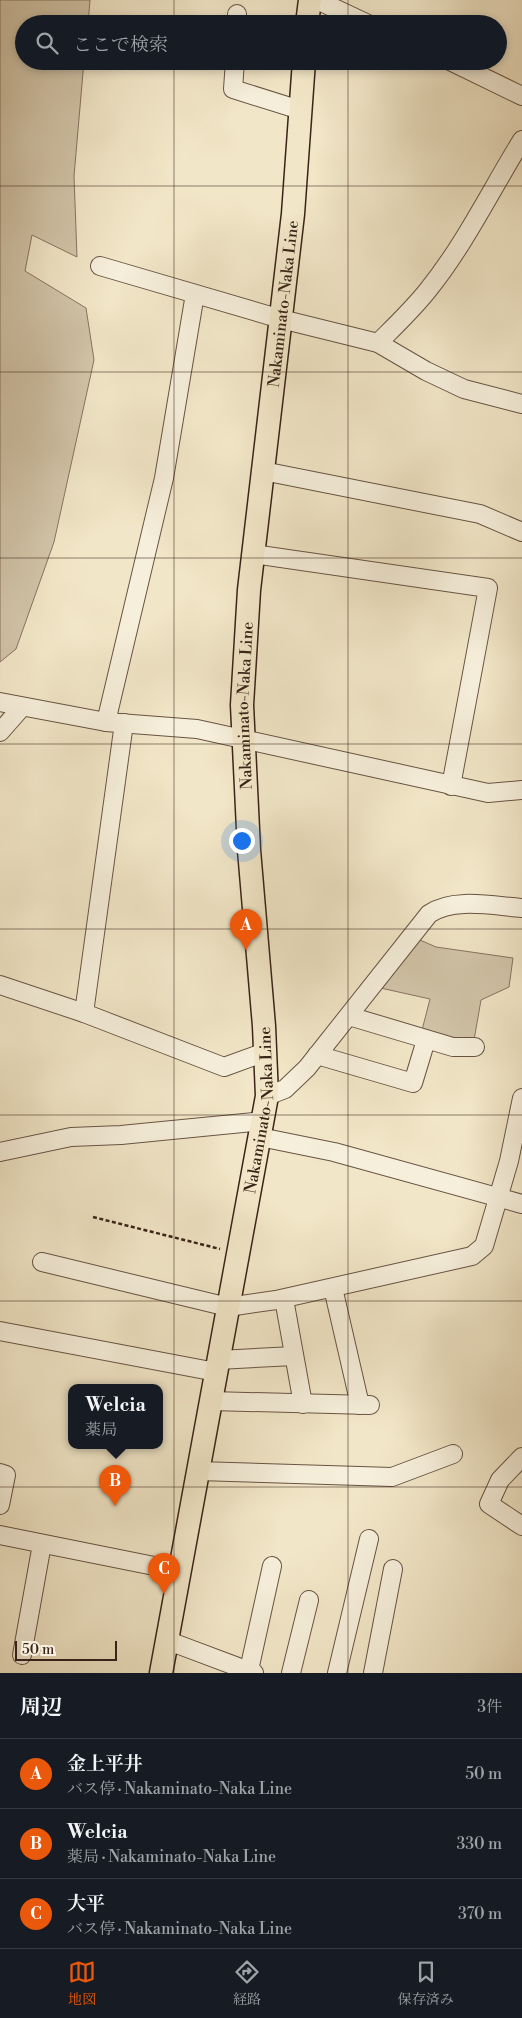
<!DOCTYPE html>
<html lang="ja">
<meta charset="utf-8">
<style>
:root{--surface:#171b24;--page:#20242c;--text:#f1f3f6;--muted:#9ea1a6;--line:#363941;--accent:#ea580c}
body{margin:0;font-family:"Libre Bodoni","Noto Serif JP",serif;background:var(--page);color:var(--text)}
.scale{position:absolute;left:15px;bottom:12px;width:102px;box-sizing:border-box;padding-left:5px;border:2px solid #3a2419;border-top:0;font-size:14px;line-height:18px;white-space:nowrap;color:#3a2419;-webkit-text-stroke:4px #f6efdb;paint-order:stroke}
.you{position:absolute;left:241px;top:840px;width:18px;height:18px;margin:-12px;border:4px solid #fff;border-radius:50%;background:#1a73e8;box-shadow:0 0 0 8px #1a73e833}
.badge{display:grid;place-items:center;width:32px;height:32px;border-radius:50%;background:var(--accent);color:#fff;font-size:16px;font-weight:700}
.pin{position:absolute;translate:-50% -41px;filter:drop-shadow(0 1px 2px #0008)}
.pin::after{content:'';position:absolute;top:26px;width:18px;height:15px;background:inherit;clip-path:polygon(0 0,100% 0,50% 100%)}
.popup{position:absolute;left:68px;top:1384px;width:95px;height:65px;box-sizing:border-box;display:grid;place-content:center;border-radius:10px;background:var(--surface);filter:drop-shadow(0 1px 4px #0005);font-size:16px;white-space:nowrap;color:var(--muted)}
.popup b{font-size:19px;color:var(--text)}
.popup::after{content:'';position:absolute;left:50%;top:100%;margin-left:-10px;border:10px solid transparent;border-top-color:var(--surface)}
.list{margin:0;padding:0;list-style:none}
h2{display:flex;justify-content:space-between;align-items:center;height:65px;margin:0;padding:0 20px;font-size:21px}
h2 small{font-size:16px;font-weight:400;color:var(--muted)}
.list li{display:grid;grid-template-columns:32px 1fr auto;gap:15px;align-items:center;box-sizing:border-box;height:70px;padding:0 20px;border-top:1px solid var(--line)}
.list b{display:block;font-size:19px;white-space:nowrap}
.list p{margin:0;font-size:16px;white-space:nowrap;color:var(--muted)}
.list em{font-size:16px;font-style:normal;color:var(--muted)}
.icon{flex:none;width:28px;height:28px;fill:none;stroke:currentColor;stroke-width:2;stroke-linecap:round;stroke-linejoin:round}
.map{position:relative;flex:none;width:522px;height:1673px;overflow:hidden}
.search{position:absolute;background:var(--surface);box-shadow:0 2px 8px #0003;left:15px;right:15px;top:15px;height:55px;display:flex;align-items:center;gap:12px;box-sizing:border-box;padding:0 18px;border-radius:28px;color:var(--muted);font-size:19px}
.sheet{height:275px;background:var(--surface)}
nav{display:flex;justify-content:space-around;align-items:center;box-sizing:border-box;height:70px;border-top:1px solid var(--line);background:var(--surface);font-size:14px;color:var(--muted)}
nav a{display:grid;justify-items:center;gap:2px}
nav .on{color:var(--accent)}
.map>svg:first-child{display:block}
</style>
<div class="map">
<svg width="522" height="1673" viewBox="0 0 522 1673">
<rect width="100%" height="100%" fill="#f1e6c7"/>
<filter id="stains"><feTurbulence type="fractalNoise" baseFrequency=".004" numOctaves="4"/><feColorMatrix values="0 0 0 0 .2 0 0 0 0 .09 0 0 0 0 .02 0 0 0 .5 -.17"/></filter>
<radialGradient id="worn" r=".72"><stop offset=".6" stop-color="#630" stop-opacity="0"/><stop offset="1" stop-color="#630" stop-opacity=".3"/></radialGradient>
<g fill="#d2c5a9" stroke="#867461">
<polygon points="0,0 90,0 88,24 24,24 24,61 84,61 74,176 77,257 32,235 25,271 86,308 94,360 54,542 16,649 0,662"/>
<polygon points="413,937 436,947 513,958 509,987 481,1000 474,1040 421,1034 430,999 376,987"/>
</g>
<g fill="none" stroke-linecap="round" stroke-linejoin="round">
<defs>
<g id="minor">
<polyline points="317,0 368,24"/>
<polyline points="237,24 237,14"/>
<polyline points="235,61 233,89 300,110"/>
<polyline points="450,61 522,96"/>
<polyline points="100,266 281,319 378,343 426,371 464,389 522,404"/>
<path d="M378,343c17,-17 35,-34 50,-53 37,-46 63,-100 94,-150"/>
<polyline points="263,471 480,514 522,532"/>
<polyline points="253,554 488,588 451,786"/>
<polyline points="0,702 106,722 197,729 488,793 522,790"/>
<polyline points="106,722 164,478 195,294"/>
<polyline points="0,732 22,707"/>
<polyline points="0,985 84,1013 224,1067 265,1052"/>
<polyline points="84,1013 124,723"/>
<polyline points="349,1016 453,1047 475,1047"/>
<polyline points="317,1055 413,1083 426,1040"/>
<path d="M267,1096l18,-7 22,-21 122,-154c24,-17 65,-8 93,-6"/>
<polyline points="260,1137 334,1152 522,1204"/>
<polyline points="0,1152 71,1137 121,1135 263,1121"/>
<polyline points="42,1262 228,1307 276,1300 472,1256 484,1246 509,1161 522,1098"/>
<polyline points="333,1288 360,1405"/>
<polyline points="284,1299 303,1404"/>
<polyline points="0,1331 216,1372"/>
<polyline points="218,1360 294,1356"/>
<polyline points="211,1401 370,1405"/>
<polyline points="522,1457 500,1480 489,1504 522,1526"/>
<polyline points="198,1471 392,1477 453,1454"/>
<polyline points="0,1473 6,1475 0,1505"/>
<polyline points="0,1535 179,1571"/>
<polyline points="166,1640 254,1673"/>
<polyline points="22,1655 42,1544"/>
<polyline points="249,1670 272,1566"/>
<polyline points="291,1673 309,1600"/>
<polyline points="337,1673 369,1539"/>
<polyline points="373,1673 393,1569"/>
</g>
<g id="major">
<polyline points="307,24 310,0"/>
<path id="s1" d="M161,1673l106,-577 -3,-70 -15,-176 -7,-145 7,-115 44,-376 11,-153"/>
</g>
</defs>
<use href="#minor" stroke="#685444" stroke-width="20"/>
<use href="#major" stroke="#3a2419" stroke-width="25"/>
<polyline stroke="#3a2419" stroke-width="2.5" stroke-dasharray="4 2.5" stroke-linecap="butt" points="93,1217 220,1249"/>
<use href="#minor" stroke="#f6efdb" stroke-width="18"/>
<use href="#major" stroke="#f1e6c7" stroke-width="22"/>
</g>
<path fill="none" stroke="#3a2419" stroke-width="1" stroke-opacity="0.55" d="M174,0v24M348,0v24M174,61v1612M348,61v1612M0,186h522M0,372h522M0,558h522M0,744h522M0,929h522M0,1115h522M0,1301h522M0,1487h522"/>
<g text-anchor="middle" stroke-width="4.5" stroke-linejoin="round" paint-order="stroke">
<g font-size="16" fill="#3a2419" stroke="#f6efdb">
<text dy="6" stroke="none"><textPath href="#s1" startOffset="1382">Nakaminato-Naka Line</textPath></text>
<text dy="6" stroke="none"><textPath href="#s1" startOffset="978">Nakaminato-Naka Line</textPath></text>
<text dy="6" stroke="none"><textPath href="#s1" startOffset="572">Nakaminato-Naka Line</textPath></text>
</g>
</g>
<rect width="100%" height="100%" filter="url(#stains)"/>
<rect width="100%" height="100%" fill="url(#worn)"/>
</svg>
<div class="scale">50 m</div>
<div class="you"></div>
<div class="pin badge" style="left:246px;top:950px">A</div>
<div class="pin badge" style="left:115px;top:1506px">B</div>
<div class="popup"><b>Welcia</b>薬局</div>
<div class="pin badge" style="left:164px;top:1594px">C</div>
<div class="search"><svg class="icon" aria-label="search" viewBox="0 0 24 24"><circle cx="10" cy="10" r="6"/><path d="M15 15l6 6"/></svg>ここで検索</div>
</div>
<section class="sheet">
<h2>周辺<small>3件</small></h2>
<ul class="list">
<li><span class="badge">A</span><div><b>金上平井</b><p>バス停 · Nakaminato-Naka Line</p></div><em>50 m</em></li>
<li><span class="badge">B</span><div><b>Welcia</b><p>薬局 · Nakaminato-Naka Line</p></div><em>330 m</em></li>
<li><span class="badge">C</span><div><b>大平</b><p>バス停 · Nakaminato-Naka Line</p></div><em>370 m</em></li>
</ul>
</section>
<nav>
<a class="on"><svg class="icon" aria-label="map" viewBox="0 0 24 24"><path d="M3 6l6-2 6 2 6-2v14l-6 2-6-2-6 2zM9 4v14M15 6v14"/></svg>地図</a>
<a><svg class="icon" aria-label="directions" viewBox="0 0 24 24"><path d="M12 3l9 9-9 9-9-9zM9 14v-3h6M13 9l2 2-2 2"/></svg>経路</a>
<a><svg class="icon" aria-label="saved" viewBox="0 0 24 24"><path d="M7 4h10v16l-5-4-5 4z"/></svg>保存済み</a>
</nav>
